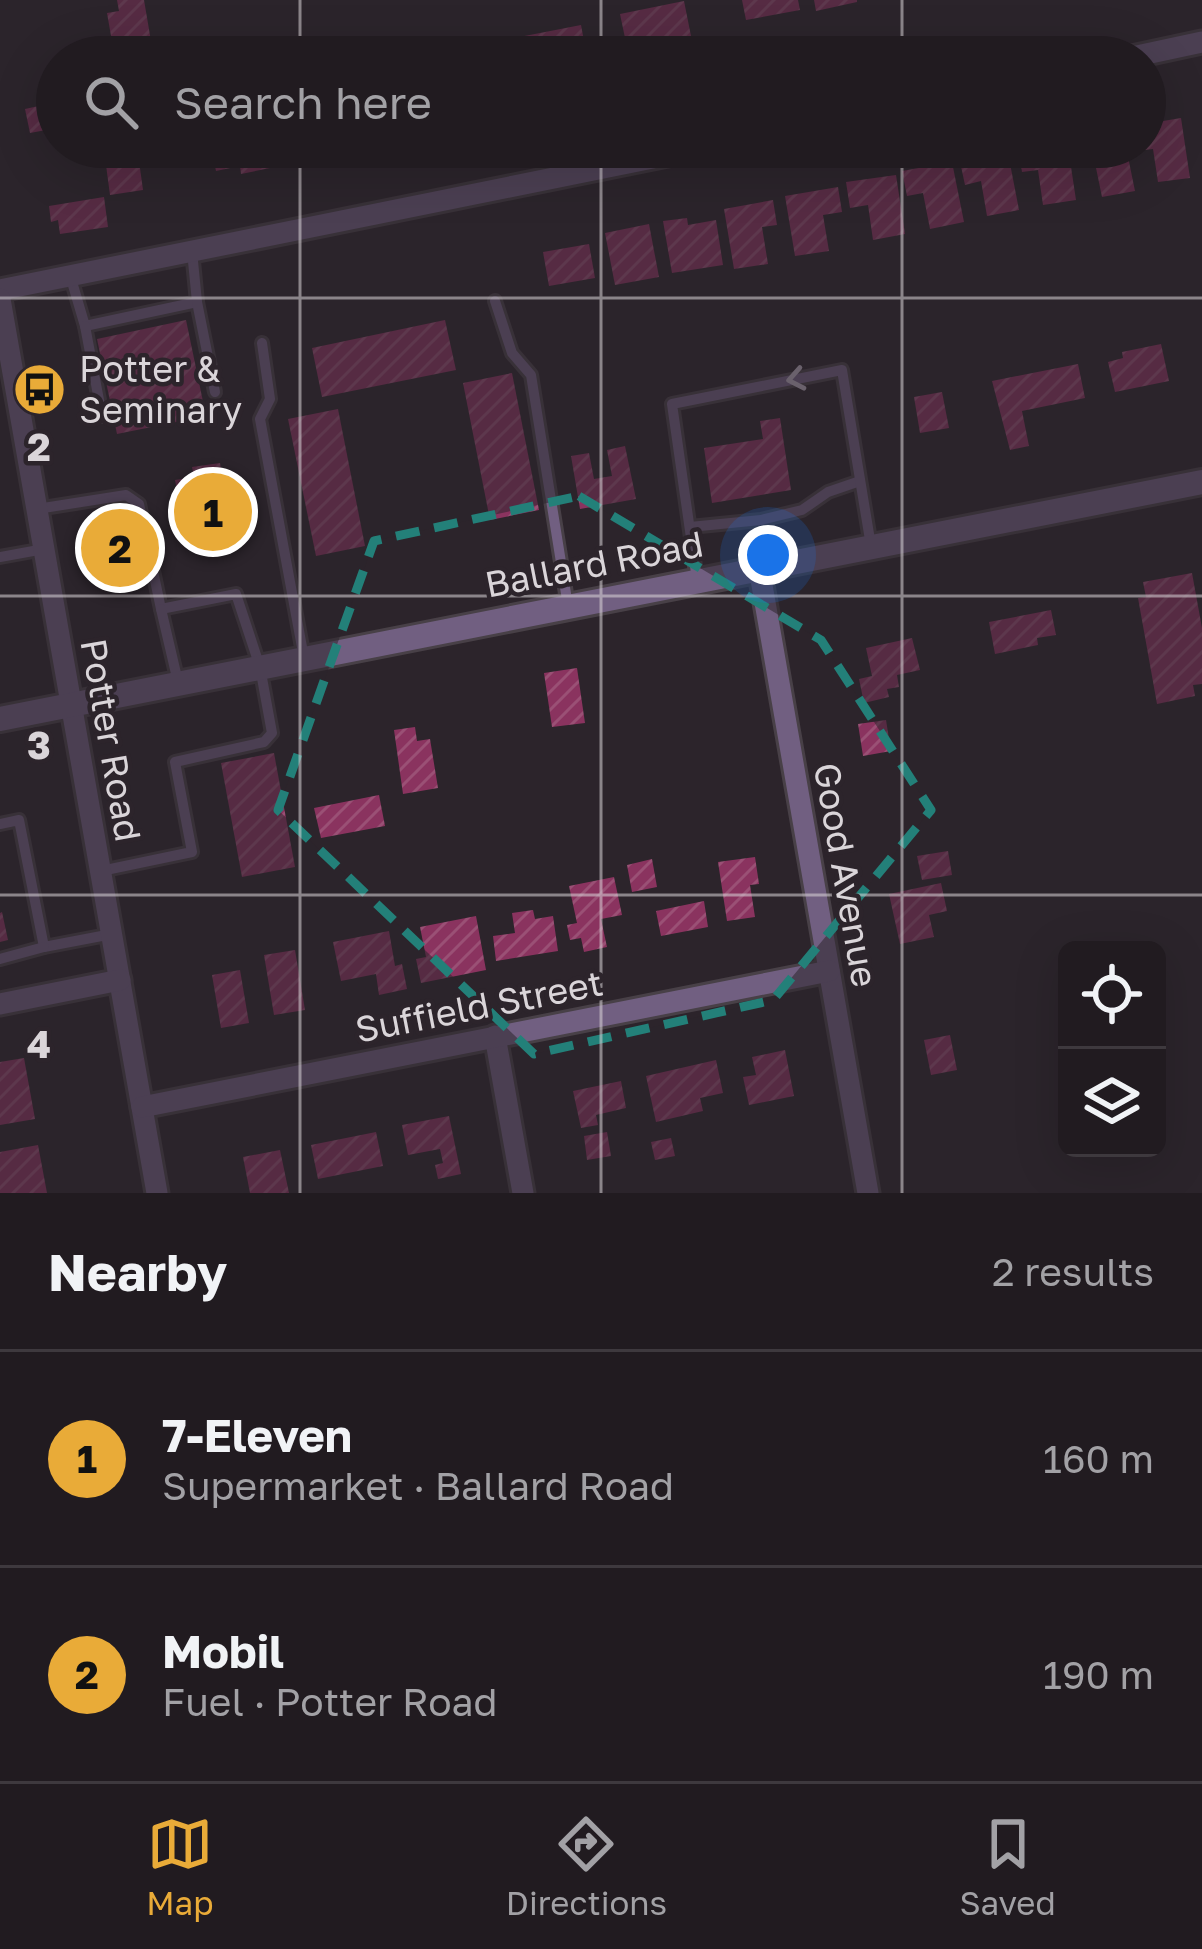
<!DOCTYPE html>
<meta charset="utf-8">
<style>
:root{--surface:#211b20;--page:#292429;--text:#f1f3f6;--muted:#a2a1a5;--line:#3e393e;--accent:#e9ab38}
body{margin:0;font-family:"Golos Text",sans-serif;background:var(--page);color:var(--text)}
.controls{position:absolute;right:36px;bottom:36px;display:grid;overflow:hidden;border-radius:18px;box-shadow:0 12px 48px #0002}
.controls button{width:108px;height:108px;display:grid;place-items:center;padding:0;border:0;border-bottom:3px solid var(--line);background:var(--surface);color:var(--text);font:60px sans-serif}
.you{position:absolute;left:768px;top:555px;width:42px;height:42px;margin:-30px;border:9px solid #fff;border-radius:50%;background:#1a73e8;box-shadow:0 0 0 18px #1a73e833}
.badge{display:grid;place-items:center;width:78px;height:78px;border-radius:50%;background:var(--accent);color:#111;font-size:39px;font-weight:700}
.pin{position:absolute;translate:-50% -50%;border:6px solid #fff;box-shadow:0 3px 12px #0006}
.list{margin:0;padding:0;list-style:none}
h2{display:flex;justify-content:space-between;align-items:center;height:156px;margin:0;padding:0 48px;font-size:51px}
h2 small{font-size:39px;font-weight:400;color:var(--muted)}
.list li{display:grid;grid-template-columns:78px 1fr auto;gap:36px;align-items:center;box-sizing:border-box;height:216px;padding:0 48px;border-top:3px solid var(--line)}
.list b{display:block;font-size:45px;white-space:nowrap}
.list p{margin:0;font-size:39px;white-space:nowrap;color:var(--muted)}
.list em{font-size:39px;font-style:normal;color:var(--muted)}
.icon{flex:none;width:66px;height:66px;fill:none;stroke:currentColor;stroke-width:2;stroke-linecap:round;stroke-linejoin:round}
.map{position:relative;flex:none;width:1202px;height:1193px;overflow:hidden}
.search{position:absolute;background:var(--surface);box-shadow:0 12px 48px #0002;left:36px;right:36px;top:36px;height:132px;display:flex;align-items:center;gap:30px;box-sizing:border-box;padding:0 42px;border-radius:66px;color:var(--muted);font-size:45px}
.sheet{height:588px;background:var(--surface)}
nav{display:flex;justify-content:space-around;align-items:center;box-sizing:border-box;height:168px;border-top:3px solid var(--line);background:var(--surface);font-size:33px;color:var(--muted)}
nav a{display:grid;justify-items:center;gap:6px}
nav .on{color:var(--accent)}
.map>svg:first-child{display:block}
</style>
<div class="map">
<svg width="1202" height="1193" viewBox="0 0 1202 1193">
<defs>
<pattern id="building-hatch" width="6" height="6" patternUnits="userSpaceOnUse" patternTransform="scale(3)"><rect width="6" height="6" fill="#8a335f"/><path d="M-1 1l2-2M0 6l6-6M5 7l2-2" fill="none" stroke="#9a5075"/></pattern>
</defs>
<rect width="100%" height="100%" fill="#2c242b"/>
<g fill="url(#building-hatch)">
<polygon points="117,0 144,0 152,47 114,53 107,13 119,11"/>
<polygon points="742,0 798,0 800,10 746,20"/>
<polygon points="814,0 857,0 857,2 816,11"/>
<polygon points="684,1 693,46 650,57 629,57 620,14"/>
<polygon points="581,25 587,57 502,57 499,41"/>
<polygon points="848,38 852,57 832,57 829,42"/>
<polygon points="57,102 57,128 30,133 25,109"/>
<polygon points="1181,118 1190,178 1158,182 1153,149 1145,150 1145,124"/>
<polygon points="211,147 277,147 280,166 241,174 240,166 216,171"/>
<polygon points="1018,147 1068,147 1076,200 1043,205 1038,170 1022,172"/>
<polygon points="1075,147 1126,147 1135,191 1102,197 1095,163 1079,166"/>
<polygon points="1007,148 1019,210 987,216 981,181 965,185 959,157"/>
<polygon points="139,161 143,190 110,195 106,165"/>
<polygon points="952,162 964,222 930,229 923,193 907,196 902,171"/>
<polygon points="896,175 905,234 873,240 868,205 850,208 846,182"/>
<polygon points="838,187 842,212 823,215 829,251 795,256 785,196"/>
<polygon points="104,197 108,227 60,234 58,220 51,222 49,206"/>
<polygon points="773,200 777,225 762,227 768,264 734,269 724,209"/>
<polygon points="687,218 688,225 716,220 723,265 672,273 663,221"/>
<polygon points="649,224 659,277 615,285 605,233"/>
<polygon points="589,244 595,278 549,286 543,252"/>
<polygon points="186,320 206,416 117,434 97,339"/>
<polygon points="445,320 456,370 322,397 312,348"/>
<polygon points="1161,344 1169,381 1115,392 1108,362 1123,358 1122,352"/>
<polygon points="1078,364 1085,398 1022,411 1029,446 1010,450 992,381"/>
<polygon points="512,373 539,510 490,520 463,383"/>
<polygon points="942,392 949,428 920,433 914,397"/>
<polygon points="338,409 365,546 316,556 288,419"/>
<polygon points="780,418 791,490 712,503 704,448 763,439 760,421"/>
<polygon points="625,446 636,499 580,509 571,456 589,453 594,479 612,476 607,450"/>
<polygon points="220,463 222,475 232,474 242,535 187,543 185,529 189,528 184,495 178,496 175,480 194,477 192,467"/>
<polygon points="129,519 138,572 110,577 101,524"/>
<polygon points="1192,573 1202,628 1202,684 1193,685 1195,696 1157,704 1138,598 1146,597 1143,582"/>
<polygon points="1051,610 1056,635 1037,638 1038,645 995,654 989,622"/>
<polygon points="912,638 920,670 897,675 899,687 887,689 889,697 864,703 859,679 872,676 866,648"/>
<polygon points="577,668 585,723 552,727 544,673"/>
<polygon points="886,720 891,751 863,756 858,724"/>
<polygon points="415,727 417,741 430,739 438,788 403,794 394,730"/>
<polygon points="274,753 295,867 242,877 221,763"/>
<polygon points="379,795 385,826 321,838 314,808"/>
<polygon points="948,851 952,875 922,880 917,856"/>
<polygon points="755,857 759,884 750,885 755,917 727,921 718,862"/>
<polygon points="652,859 657,887 632,892 627,865"/>
<polygon points="614,877 622,915 601,919 607,947 584,952 581,938 570,940 567,925 577,923 569,886"/>
<polygon points="941,883 947,911 929,915 934,937 900,944 889,894"/>
<polygon points="704,901 708,927 661,936 656,911"/>
<polygon points="533,910 535,919 553,916 558,951 496,961 493,936 515,933 512,913"/>
<polygon points="2,912 8,940 0,942 0,913"/>
<polygon points="476,916 486,970 421,983 416,959 426,957 420,927"/>
<polygon points="389,931 395,966 402,964 407,989 379,995 376,974 341,981 333,942"/>
<polygon points="295,950 305,1010 274,1015 264,955"/>
<polygon points="240,970 249,1023 221,1028 212,975"/>
<polygon points="950,1035 957,1070 931,1075 924,1040"/>
<polygon points="785,1050 794,1096 749,1105 743,1077 756,1075 752,1057"/>
<polygon points="24,1058 35,1119 0,1125 0,1062"/>
<polygon points="716,1060 723,1093 700,1098 703,1111 656,1122 646,1076"/>
<polygon points="621,1081 626,1108 596,1115 598,1125 581,1128 573,1091"/>
<polygon points="449,1116 461,1174 438,1179 435,1165 443,1163 440,1149 408,1155 402,1125"/>
<polygon points="376,1132 383,1166 318,1179 311,1145"/>
<polygon points="607,1132 611,1156 587,1160 584,1136"/>
<polygon points="671,1138 675,1156 655,1160 651,1142"/>
<polygon points="38,1145 47,1193 0,1193 0,1152"/>
<polygon points="280,1150 289,1193 250,1193 243,1157"/>
</g>
<g fill="none" stroke-linecap="round" stroke-linejoin="round">
<defs>
<g id="service">
<polyline points="70,275 85,326 197,302 192,251"/>
<polyline points="495,301 512,353 531,375 568,606"/>
<polyline points="197,302 215,392"/>
<polyline points="85,326 102,416"/>
<polyline points="262,343 270,399 260,419 304,658"/>
<polyline points="37,509 126,495 139,504 161,609 236,594 260,667 272,733 264,742 175,762 192,852 101,871"/>
<polyline points="690,527 761,520 802,510 828,492 860,481"/>
<polyline points="0,557 44,549"/>
<polyline points="697,580 672,404 842,370 871,546"/>
<polyline points="161,609 178,682"/>
<polyline points="0,824 19,820 44,947 112,934"/>
<polyline points="0,959 44,947"/>
</g>
<g id="minor">
<polyline points="1132,57 1202,42"/>
<polyline points="0,290 707,147"/>
<polyline points="0,299 157,1193"/>
<polyline points="759,568 868,1193"/>
<polyline points="0,1004 120,980"/>
<polyline points="495,1036 523,1193"/>
<polyline points="142,1107 829,971"/>
</g>
<polyline id="tertiary" points="0,719 1202,482"/>
</defs>
<use href="#service" stroke="#484047" stroke-width="16"/>
<use href="#minor" stroke="#484047" stroke-width="27"/>
<use href="#tertiary" stroke="#484047" stroke-width="30"/>
<use href="#service" stroke="#715f81" stroke-width="10"/>
<use href="#minor" stroke="#715f81" stroke-width="21"/>
<use href="#tertiary" stroke="#715f81" stroke-width="24"/>
</g>
<defs><path id="oneway-chevron" d="M-2-3.5L2.5 0L-2 3.5" fill="none" stroke-width="1.6" stroke-linecap="round" stroke-linejoin="round" transform="scale(3)"/></defs>
<use stroke="#b5acba" href="#oneway-chevron" transform="translate(796 379) rotate(169)"/>
<path d="M0 0H1202V1193H0ZM579,496l242,144 110,170 -158,190 -239,54 -256,-244 96,-269z" fill="#2c242b" fill-opacity=".55" fill-rule="evenodd"/>
<path fill="none" stroke="#238079" stroke-width="9" stroke-dasharray="24 15" stroke-linejoin="round" d="M579,496l242,144 110,170 -158,190 -239,54 -256,-244 96,-269z"/>
<path fill="none" stroke="#dad5d9" stroke-width="3" stroke-opacity="0.55" d="M300,0v57M601,0v57M902,0v57M300,147v1046M601,147v1046M902,147v1046M0,298h1202M0,596h1202M0,895h1202"/>
<defs>
<symbol id="bus-disc" viewBox="-11 -11 22 22"><circle r="9.5" fill="#e9ab38" stroke="#2c242b"/><path d="M-5-6H5V4H4V6H2V4H-2V6H-4V4H-5ZM-3.5-4V0h7V-4ZM-3.5 1.2v1.5H-2V1.2ZM2 1.2v1.5H3.5V1.2Z" fill="#111"/></symbol>
</defs>
<g fill-rule="evenodd">
<use href="#bus-disc" x="10" y="360" width="59" height="59"/>
</g>
<g text-anchor="middle" stroke-width="9" stroke-linejoin="round" paint-order="stroke">
<g font-size="36" fill="#dad5d9" stroke="#2c242b" text-anchor="start">
<text x="79" y="382">Potter &amp;<tspan x="79" dy="41">Seminary</tspan></text>
</g>
<g font-size="36" fill="#dad5d9" stroke="#2c242b">
<text transform="translate(594 564) rotate(-11)" y="13">Ballard Road</text>
<text transform="translate(111 740) rotate(80)" y="13">Potter Road</text>
<text transform="translate(846 875) rotate(80)" y="13">Good Avenue</text>
<text transform="translate(479 1006) rotate(-11)" y="13">Suffield Street</text>
</g>
</g>
<g font-size="39" text-anchor="middle" font-weight="bold" fill="#dad5d9" stroke="#2c242b" stroke-width="9" stroke-linejoin="round" paint-order="stroke">
<text x="39" y="461">2</text>
<text x="39" y="759">3</text>
<text x="39" y="1058">4</text>
</g>
</svg>
<div class="controls">
<button><svg class="icon" aria-label="locate" viewBox="0 0 24 24"><circle cx="12" cy="12" r="6"/><path d="M12 2v4M12 18v4M2 12h4M18 12h4"/></svg></button>
<button><svg class="icon" aria-label="layers" viewBox="0 0 24 24"><path d="M12 4l9 5-9 5-9-5zM3 14l9 5 9-5"/></svg></button>
</div>
<div class="you"></div>
<div class="pin badge" style="left:213px;top:512px">1</div>
<div class="pin badge" style="left:120px;top:548px">2</div>
<div class="search"><svg class="icon" aria-label="search" viewBox="0 0 24 24"><circle cx="10" cy="10" r="6"/><path d="M15 15l6 6"/></svg>Search here</div>
</div>
<section class="sheet">
<h2>Nearby<small>2 results</small></h2>
<ul class="list">
<li><span class="badge">1</span><div><b>7-Eleven</b><p>Supermarket · Ballard Road</p></div><em>160 m</em></li>
<li><span class="badge">2</span><div><b>Mobil</b><p>Fuel · Potter Road</p></div><em>190 m</em></li>
</ul>
</section>
<nav>
<a class="on"><svg class="icon" aria-label="map" viewBox="0 0 24 24"><path d="M3 6l6-2 6 2 6-2v14l-6 2-6-2-6 2zM9 4v14M15 6v14"/></svg>Map</a>
<a><svg class="icon" aria-label="directions" viewBox="0 0 24 24"><path d="M12 3l9 9-9 9-9-9zM9 14v-3h6M13 9l2 2-2 2"/></svg>Directions</a>
<a><svg class="icon" aria-label="saved" viewBox="0 0 24 24"><path d="M7 4h10v16l-5-4-5 4z"/></svg>Saved</a>
</nav>
